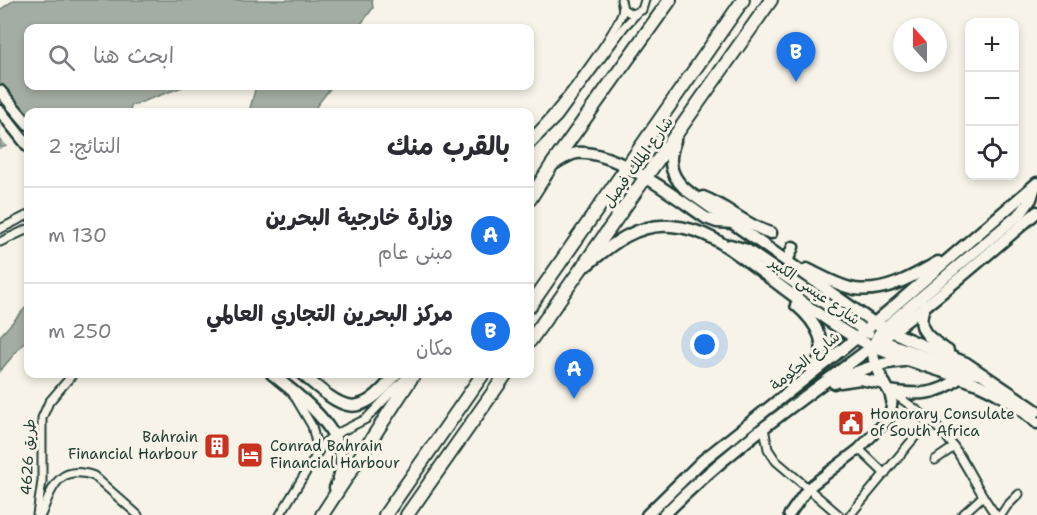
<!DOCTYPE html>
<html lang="ar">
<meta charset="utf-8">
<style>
:root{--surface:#fff;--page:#f2f2f3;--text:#2b2b33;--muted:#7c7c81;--line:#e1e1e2;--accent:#1a73e8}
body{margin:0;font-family:"Shantell Sans","Playpen Sans Arabic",sans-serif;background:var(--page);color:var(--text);direction:rtl}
.controls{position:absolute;right:18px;top:18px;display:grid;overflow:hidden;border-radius:12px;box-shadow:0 3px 9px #0003}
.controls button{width:54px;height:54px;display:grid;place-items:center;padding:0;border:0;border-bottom:2px solid var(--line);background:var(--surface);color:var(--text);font:30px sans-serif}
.compass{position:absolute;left:893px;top:18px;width:54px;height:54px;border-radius:50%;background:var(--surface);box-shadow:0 3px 9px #0003;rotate:339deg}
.you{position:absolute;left:705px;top:345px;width:21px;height:21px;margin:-15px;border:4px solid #fff;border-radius:50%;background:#1a73e8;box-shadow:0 0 0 9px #1a73e833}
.badge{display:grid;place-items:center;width:39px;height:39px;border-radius:50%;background:var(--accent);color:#fff;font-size:20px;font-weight:700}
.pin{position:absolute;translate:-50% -50px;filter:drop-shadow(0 2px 3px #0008)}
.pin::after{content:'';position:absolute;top:32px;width:21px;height:18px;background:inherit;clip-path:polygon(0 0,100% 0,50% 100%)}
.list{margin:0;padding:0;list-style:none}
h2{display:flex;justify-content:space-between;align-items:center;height:78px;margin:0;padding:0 24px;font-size:26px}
h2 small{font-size:20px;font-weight:400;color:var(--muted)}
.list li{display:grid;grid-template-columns:39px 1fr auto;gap:18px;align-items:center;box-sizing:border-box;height:96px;padding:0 24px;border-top:2px solid var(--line)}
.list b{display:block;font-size:22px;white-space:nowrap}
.list p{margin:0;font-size:20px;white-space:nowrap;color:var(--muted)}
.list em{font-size:20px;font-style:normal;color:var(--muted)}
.icon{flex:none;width:33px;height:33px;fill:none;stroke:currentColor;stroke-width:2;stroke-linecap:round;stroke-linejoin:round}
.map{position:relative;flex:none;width:1037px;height:515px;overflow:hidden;direction:ltr}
.search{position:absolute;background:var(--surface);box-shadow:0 3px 9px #0003;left:24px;top:24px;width:510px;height:66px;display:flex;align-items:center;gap:15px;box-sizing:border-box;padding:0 21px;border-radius:12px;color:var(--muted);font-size:22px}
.panel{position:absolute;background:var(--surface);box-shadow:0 3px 9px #0003;left:24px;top:108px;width:510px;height:270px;border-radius:12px;direction:rtl}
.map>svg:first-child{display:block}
</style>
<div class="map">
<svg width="1037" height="515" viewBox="0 0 1037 515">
<rect width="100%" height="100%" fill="#f7f3e8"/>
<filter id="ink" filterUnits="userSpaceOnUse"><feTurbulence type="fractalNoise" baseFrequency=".0167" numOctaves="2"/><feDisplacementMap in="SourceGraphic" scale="12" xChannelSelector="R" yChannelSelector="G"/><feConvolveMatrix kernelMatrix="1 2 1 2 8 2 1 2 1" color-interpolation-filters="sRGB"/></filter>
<g filter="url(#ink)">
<g fill="#a4ada3" stroke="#6f8077" stroke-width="1.5">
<polygon points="14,0 372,0 373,8 358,28 28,28 28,86 185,86 131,106 130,112 28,112 28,140 0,148 0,10"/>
<polygon points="256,86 332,86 312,112 249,112"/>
<polygon points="28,305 28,338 0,371 0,336"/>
</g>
<polygon fill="#f7f3e8" points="0,82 28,118 28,143 10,149 0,138"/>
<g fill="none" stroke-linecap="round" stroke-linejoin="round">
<defs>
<g id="minor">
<polyline points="621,0 623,9 632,14 642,10 645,0"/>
<path d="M530,138c20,-16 88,-105 93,-129"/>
<polyline points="530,145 558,117 624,27 636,14"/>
<polyline points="0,229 28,215"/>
<polyline points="0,242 28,229"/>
<polyline points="292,392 312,426 316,443 315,455"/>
<path d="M894,394c22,15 44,30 60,53 15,22 25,46 42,68"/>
<polyline points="764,428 768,449 776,461 839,515"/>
<polyline points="859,449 885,474"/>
<polyline points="935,460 954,447"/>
<polyline points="37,515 42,481 42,418 49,402 73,374"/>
<path d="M41,515c11,-26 17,-52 53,-39l44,39"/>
<polyline points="280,515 323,444 334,435 366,419 409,374"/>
<polyline points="850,515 929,420"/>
<polyline points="962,515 982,497"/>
<polyline points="1001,515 1007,506 1019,494"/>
</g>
<polyline id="tertiary" points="789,515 808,488 859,449 890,417 892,402 889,391"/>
<g id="secondary">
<path d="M675,141c-9,23 -3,38 15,52l184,130 36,17 56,23 71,48"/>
<path d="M552,165c8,-4 16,-11 25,-12 39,-3 98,44 129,65l11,4 17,1"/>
<path d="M703,197c24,9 43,29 68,36"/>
<polyline points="730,245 747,250 868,333"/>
<polyline points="787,261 793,247"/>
<path d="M587,265c25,-21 50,-42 84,-39 39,3 63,26 92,47 30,22 61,47 93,65 39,22 83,30 124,47 21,9 40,23 57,38"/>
<path d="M807,269c15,7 31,17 48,20 30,4 57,-12 83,-27"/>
<path d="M796,305c19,16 38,43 15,65"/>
<path d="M925,305c-11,25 4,33 23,46"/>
<polyline points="877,339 961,370 979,373"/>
<path d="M959,378c-21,18 -44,17 -70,13 -13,-21 -25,-42 -6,-62l139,-117 9,-13 4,-12"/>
<polyline points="840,382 860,379 885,384"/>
<path d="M834,383c22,-13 44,-20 70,-22"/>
<polyline points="647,515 702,461 864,332 1037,183"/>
<path d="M664,515c66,-68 146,-121 221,-178 53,-39 102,-82 152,-125"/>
</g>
<g id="primary">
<polyline points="0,91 28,124"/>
<polyline points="0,111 28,146"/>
<path d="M272,374c33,27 88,65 63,114"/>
<path d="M302,374c42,36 55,48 94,0"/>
</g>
<g id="trunk">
<polyline points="530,199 551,166 670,0"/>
<polyline points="530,306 743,0"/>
<polyline points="530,341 771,0"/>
<polyline points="322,515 414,374"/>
<polyline points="385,515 483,374"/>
<polyline points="407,515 506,374"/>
</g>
</defs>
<use href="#minor" stroke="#1f3d34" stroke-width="11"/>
<use href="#tertiary" stroke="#1f3d34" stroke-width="14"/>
<use href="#secondary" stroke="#1f3d34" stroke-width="15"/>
<use href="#primary" stroke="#1f3d34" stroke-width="15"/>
<use href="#trunk" stroke="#1f3d34" stroke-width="16"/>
<use href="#minor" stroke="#f7f3e8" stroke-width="7"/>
<use href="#tertiary" stroke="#f7f3e8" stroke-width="9"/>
<use href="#secondary" stroke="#f7f3e8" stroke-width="10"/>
<use href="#primary" stroke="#f7f3e8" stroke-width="10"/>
<use href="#trunk" stroke="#f7f3e8" stroke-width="12"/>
</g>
</g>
<defs>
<symbol id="civic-square" viewBox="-11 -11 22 22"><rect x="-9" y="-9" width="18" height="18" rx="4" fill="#c8321e" stroke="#f7f3e8"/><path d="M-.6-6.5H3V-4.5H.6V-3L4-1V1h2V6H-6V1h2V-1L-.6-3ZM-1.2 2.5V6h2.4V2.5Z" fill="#fff"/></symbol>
<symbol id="building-square" viewBox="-11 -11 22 22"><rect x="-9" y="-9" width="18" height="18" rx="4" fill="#c8321e" stroke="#f7f3e8"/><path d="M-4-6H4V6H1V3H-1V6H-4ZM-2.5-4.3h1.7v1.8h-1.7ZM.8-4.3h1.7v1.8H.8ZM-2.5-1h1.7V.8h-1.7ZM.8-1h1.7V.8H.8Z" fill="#fff"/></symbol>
<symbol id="hotel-square" viewBox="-11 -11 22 22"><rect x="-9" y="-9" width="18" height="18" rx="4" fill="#c8321e" stroke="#f7f3e8"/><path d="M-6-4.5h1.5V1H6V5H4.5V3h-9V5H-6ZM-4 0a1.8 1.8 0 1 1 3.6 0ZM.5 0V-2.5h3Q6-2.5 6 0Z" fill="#fff"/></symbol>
</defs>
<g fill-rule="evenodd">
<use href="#civic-square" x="836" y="408" width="30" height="30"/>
<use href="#building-square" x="202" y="431" width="30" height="30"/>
<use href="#hotel-square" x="235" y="440" width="30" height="30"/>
</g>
<g text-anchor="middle" stroke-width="6" stroke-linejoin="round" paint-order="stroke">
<g font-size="15" fill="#1f3d34" stroke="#f7f3e8">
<text transform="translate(638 162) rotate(-54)" y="5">شارع الملك فيصل</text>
<text transform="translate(815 291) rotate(35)" y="5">شارع عيسى الكبير</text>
<text transform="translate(805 361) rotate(-39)" y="5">شارع الحكومة</text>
<text transform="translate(28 457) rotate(-87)" y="5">طريق 4626</text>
</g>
<g font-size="15" fill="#1f3d34" stroke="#f7f3e8" text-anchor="start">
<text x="870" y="419">Honorary Consulate<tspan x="870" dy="17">of South Africa</tspan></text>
<text x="198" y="442" text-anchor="end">Bahrain<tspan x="198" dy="17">Financial Harbour</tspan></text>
<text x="270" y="451">Conrad Bahrain<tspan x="270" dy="17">Financial Harbour</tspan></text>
</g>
</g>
</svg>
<div class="controls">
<button>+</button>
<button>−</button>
<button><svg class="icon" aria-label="locate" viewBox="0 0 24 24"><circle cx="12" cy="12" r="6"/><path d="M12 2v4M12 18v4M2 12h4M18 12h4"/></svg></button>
</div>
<svg class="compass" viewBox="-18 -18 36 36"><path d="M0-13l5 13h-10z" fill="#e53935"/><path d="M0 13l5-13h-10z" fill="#7c7c81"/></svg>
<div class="you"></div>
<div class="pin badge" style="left:574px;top:399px">A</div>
<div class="pin badge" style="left:796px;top:82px">B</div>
<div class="search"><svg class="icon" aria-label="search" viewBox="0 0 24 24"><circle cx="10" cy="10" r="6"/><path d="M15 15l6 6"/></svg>ابحث هنا</div>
<section class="panel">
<h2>بالقرب منك<small>النتائج: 2</small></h2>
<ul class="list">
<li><span class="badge">A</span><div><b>وزارة خارجية البحرين</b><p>مبنى عام</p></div><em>130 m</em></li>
<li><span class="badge">B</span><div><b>مركز البحرين التجاري العالمي</b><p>مكان</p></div><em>250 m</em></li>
</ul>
</section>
</div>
